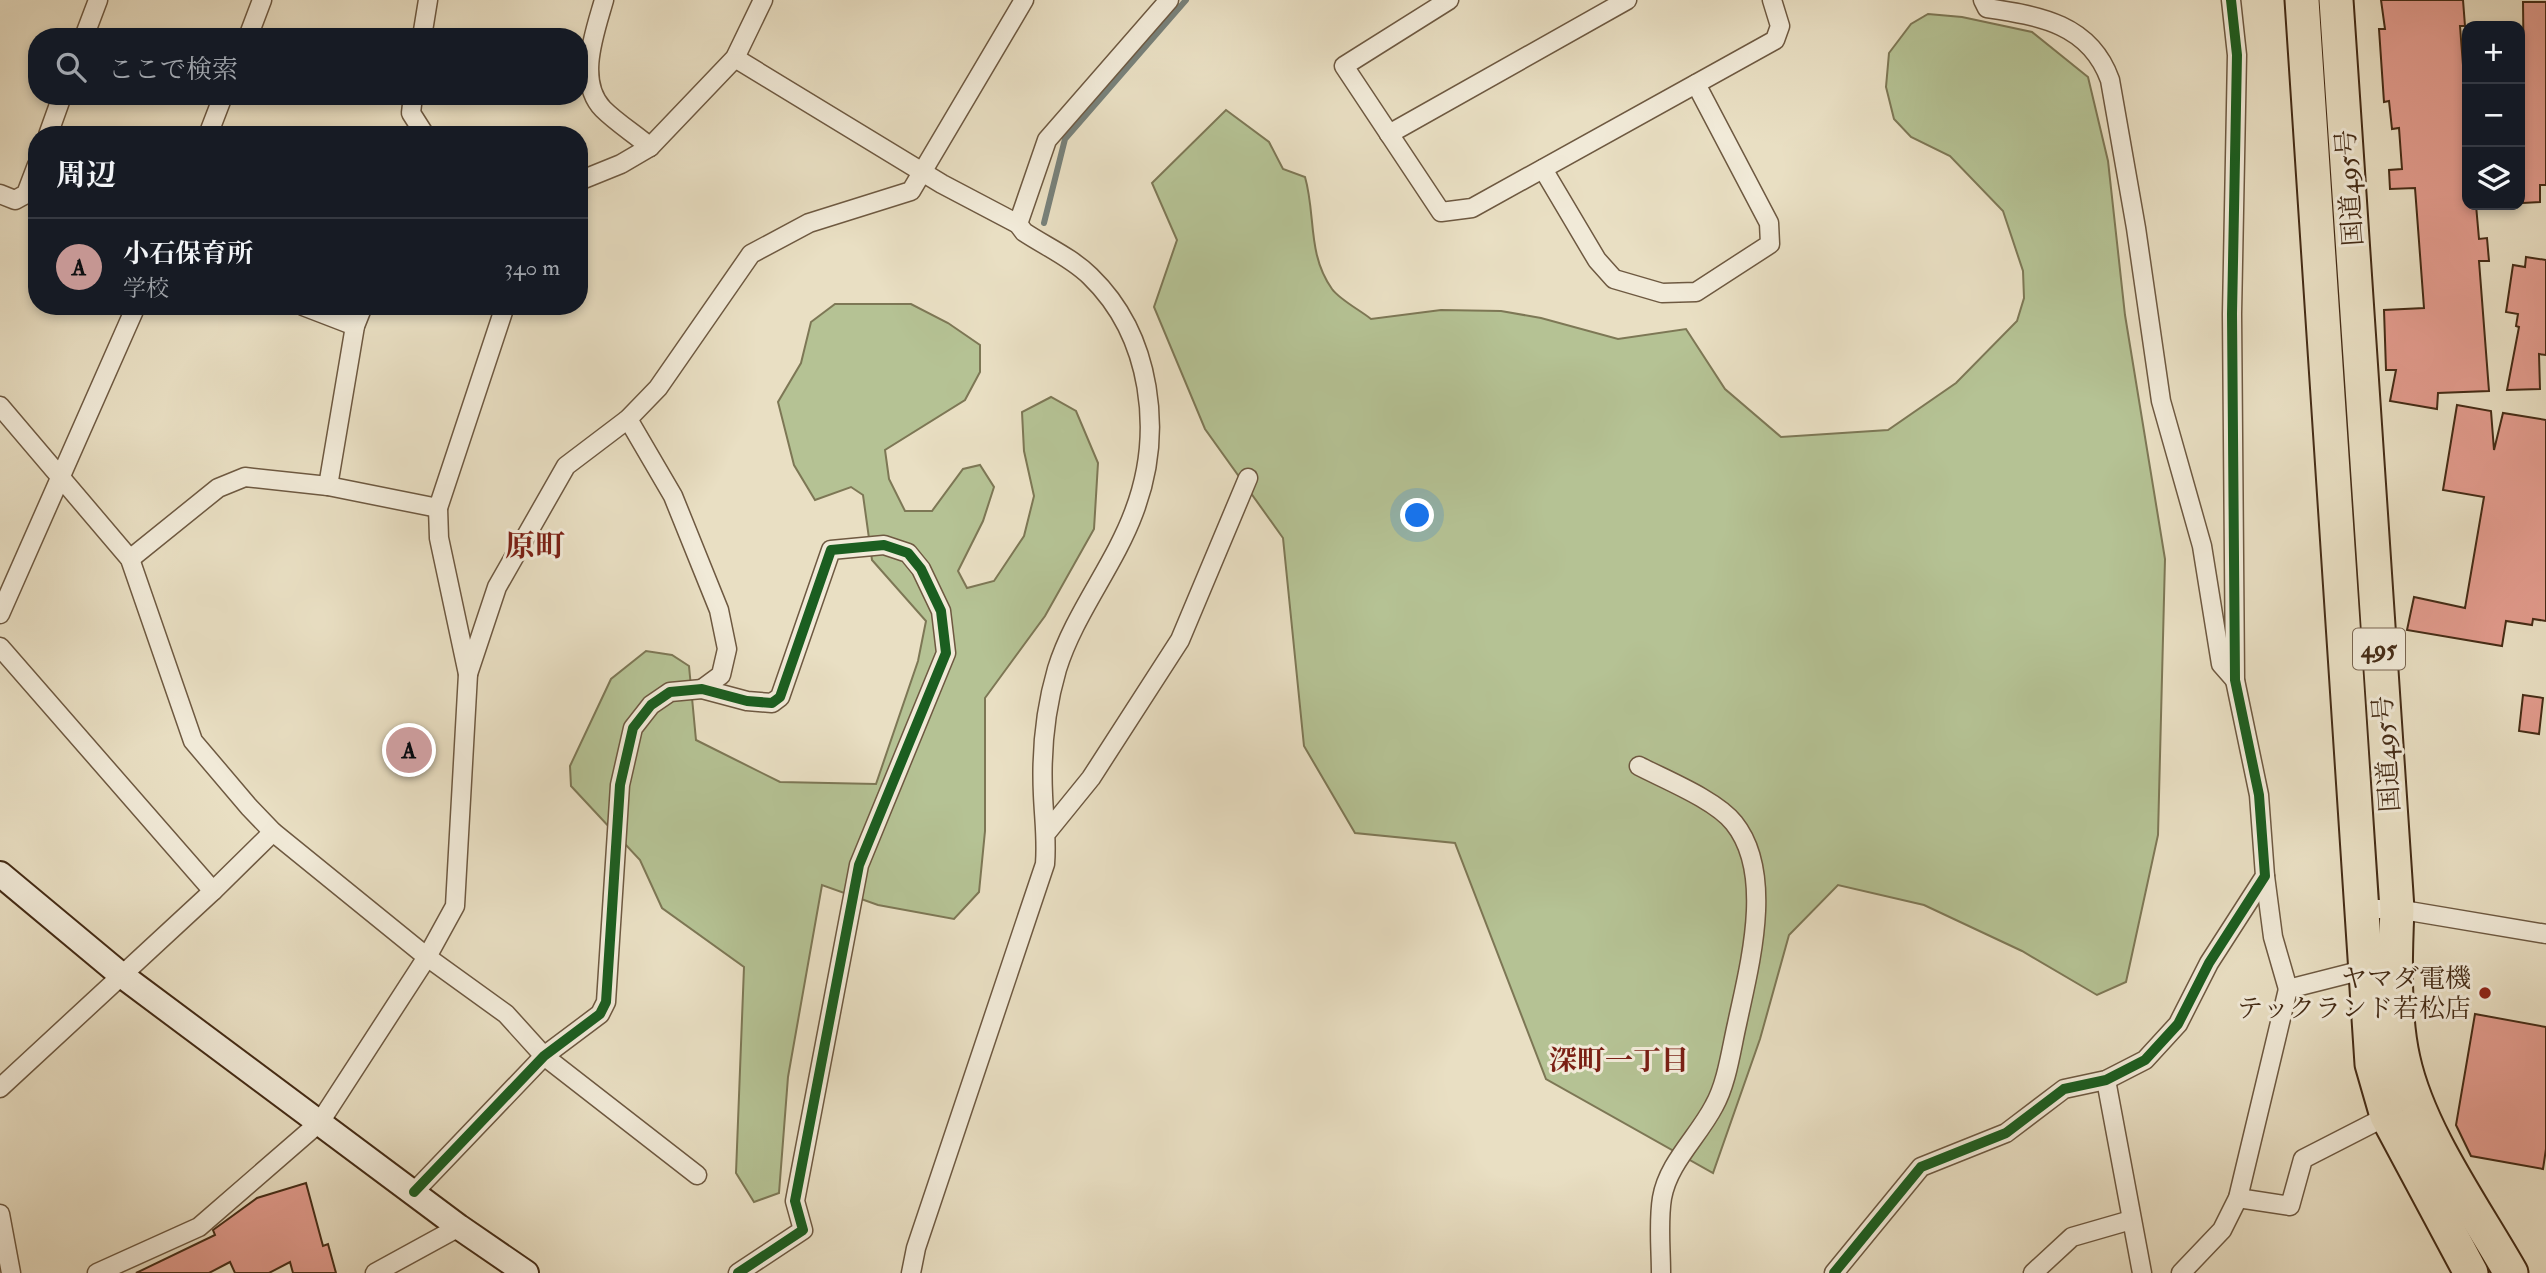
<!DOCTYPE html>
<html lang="ja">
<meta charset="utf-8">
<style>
:root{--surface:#171b24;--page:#20242c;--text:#f1f3f6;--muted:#9ea1a6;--line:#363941;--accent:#c59692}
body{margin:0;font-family:"IM FELL Double Pica","Noto Serif JP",serif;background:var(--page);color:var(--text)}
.controls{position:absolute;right:21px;top:21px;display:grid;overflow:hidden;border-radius:14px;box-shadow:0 4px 10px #0003}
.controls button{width:63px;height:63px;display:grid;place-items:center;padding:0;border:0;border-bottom:2px solid var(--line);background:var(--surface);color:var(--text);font:35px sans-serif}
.you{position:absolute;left:1418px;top:516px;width:24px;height:24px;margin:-18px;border:5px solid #fff;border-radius:50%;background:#1a73e8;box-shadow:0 0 0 10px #1a73e833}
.badge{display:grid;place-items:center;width:46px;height:46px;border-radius:50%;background:var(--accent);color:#111;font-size:23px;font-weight:700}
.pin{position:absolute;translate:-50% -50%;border:4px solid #fff;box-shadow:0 2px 7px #0006}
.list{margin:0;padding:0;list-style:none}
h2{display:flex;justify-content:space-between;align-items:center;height:91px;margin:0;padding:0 28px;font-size:30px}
h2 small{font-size:23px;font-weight:400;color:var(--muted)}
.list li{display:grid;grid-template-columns:46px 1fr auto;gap:21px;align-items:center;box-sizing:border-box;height:98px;padding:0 28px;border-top:2px solid var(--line)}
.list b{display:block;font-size:26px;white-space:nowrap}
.list p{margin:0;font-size:23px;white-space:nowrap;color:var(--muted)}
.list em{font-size:23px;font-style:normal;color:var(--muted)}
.icon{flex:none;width:38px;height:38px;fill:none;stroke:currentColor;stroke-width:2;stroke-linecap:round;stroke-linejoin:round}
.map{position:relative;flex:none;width:2546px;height:1273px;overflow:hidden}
.search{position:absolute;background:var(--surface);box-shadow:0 4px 10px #0003;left:28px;top:28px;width:560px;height:77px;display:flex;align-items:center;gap:18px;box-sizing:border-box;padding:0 24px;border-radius:28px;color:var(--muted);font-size:26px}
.panel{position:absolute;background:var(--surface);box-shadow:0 4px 10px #0003;left:28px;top:126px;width:560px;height:189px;border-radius:28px}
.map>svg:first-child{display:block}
</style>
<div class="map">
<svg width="2546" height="1273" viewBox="0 0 2546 1273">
<rect width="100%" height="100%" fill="#e9dfc3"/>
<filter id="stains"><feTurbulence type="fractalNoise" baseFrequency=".00286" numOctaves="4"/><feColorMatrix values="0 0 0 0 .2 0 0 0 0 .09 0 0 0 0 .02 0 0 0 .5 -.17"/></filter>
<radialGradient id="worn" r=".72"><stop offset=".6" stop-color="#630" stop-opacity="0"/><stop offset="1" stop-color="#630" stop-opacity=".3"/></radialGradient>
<g fill="#b5c294" stroke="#7d7755" stroke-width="2">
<path d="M1928,14l34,3 70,15 56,45 20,84 17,154 40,244 -7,276 -32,147 -29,13 -75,-44 -98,-46 -86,-20 -49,50 -29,104 -47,134 -167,-94 -91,-236 -100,-10 -51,-87 -21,-208 -78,-109 -51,-122 23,-67 -25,-57 74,-73 43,32 14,27 22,8c11,38 2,77 27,112 8,11 28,21 39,30l70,-9 60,1 40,7 77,21 68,-10 39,60 56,48 107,-7 68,-47 61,-62 7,-23 -1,-27 -20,-60 -53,-55 -39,-19 -17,-18 -8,-32 3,-34 22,-29z"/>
<polygon points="835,304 911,304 948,323 980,345 980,372 965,400 885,450 889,479 905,511 932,511 963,469 980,465 994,487 983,521 958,571 967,588 994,581 1024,536 1034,496 1024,451 1022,412 1051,397 1076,411 1098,463 1094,529 1045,616 985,698 985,831 979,892 954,919 878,905 822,885 788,1077 779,1193 754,1202 736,1173 744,967 662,908 640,860 571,786 570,766 611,679 646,651 672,655 689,666 696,740 780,782 876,784 918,661 926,621 872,560 863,495 851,487 815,500 794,465 778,402 801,363 811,322"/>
</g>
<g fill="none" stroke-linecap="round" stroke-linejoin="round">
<polyline stroke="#78817a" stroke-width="6" points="1044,223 1065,139 1186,0"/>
</g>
<g fill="#e29b8d" stroke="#452c16" stroke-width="2">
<polygon points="2381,0 2463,0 2465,26 2460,26 2467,117 2467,205 2476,205 2479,239 2487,238 2489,261 2479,261 2489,391 2438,393 2437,409 2390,401 2396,370 2386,370 2384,310 2424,308 2415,188 2390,189 2389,170 2402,169 2399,128 2392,129 2389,101 2384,102 2379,29 2385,29"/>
<polygon points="2523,2 2546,2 2546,185 2540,185 2540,202 2523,203 2520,92 2524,92"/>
<polygon points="2526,257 2546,260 2546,355 2539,354 2540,389 2507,390 2519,327 2516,326 2518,314 2506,312 2513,265 2525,267"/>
<polygon points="2457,405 2491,411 2494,450 2503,413 2546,420 2546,621 2533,619 2532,625 2506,621 2502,646 2407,630 2414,597 2465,608 2484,497 2443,490"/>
<polygon points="2523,695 2543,698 2539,734 2519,731"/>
<polygon points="2475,1014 2546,1027 2546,1149 2543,1169 2471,1156 2456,1125"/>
<polygon points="306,1183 323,1246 328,1244 336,1273 293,1273 290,1262 269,1273 235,1273 230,1262 209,1273 136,1273 215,1235 213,1230 257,1198"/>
</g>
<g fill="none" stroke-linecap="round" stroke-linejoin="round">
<defs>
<g id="street">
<path d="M604,0c-9,32 -28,81 -1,109 14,14 32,25 47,38"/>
<polyline points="1449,0 1344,66 1441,212 1472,208 1775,40 1780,26 1772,0"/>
<path d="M1983,0l4,8c53,8 103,16 123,72l26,148 25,173 41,145 19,118 14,16"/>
<polyline points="84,37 98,0"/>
<polyline points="248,37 262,0"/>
<polyline points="422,37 428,0"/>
<path d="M735,58l207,126 76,40 6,8c21,14 48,26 66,44 62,60 74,157 44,236 -20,54 -60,102 -77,157 -12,41 -16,84 -14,126 1,24 4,45 2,69l-129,384 -5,25"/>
<polyline points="413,96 411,113 425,135"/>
<polyline points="1389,134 1627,0"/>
<polyline points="48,135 62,96"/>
<polyline points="208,135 223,96"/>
<polyline points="1543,169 1597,260 1614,279 1662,293 1696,292 1770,244 1769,223 1696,84"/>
<polyline points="579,181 621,164 650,147 735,58 763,0"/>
<polyline points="0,194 15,200 26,194 37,165"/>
<polyline points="1018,224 1047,140 1169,0"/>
<polyline points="303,306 355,326"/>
<polyline points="0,406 130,559 193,741 249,807 273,832 427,957 506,1014 544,1056 697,1175"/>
<polyline points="628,419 673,496 719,610 727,649 721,675 702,689"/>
<polyline points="328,486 355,326 363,306"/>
<polyline points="130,559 218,488 245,477 328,486 438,508"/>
<polyline points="0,614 136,306"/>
<polyline points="0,647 213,891"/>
<polyline points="468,674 497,587 566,466 628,419 658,388 751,254 809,223 911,191 1024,0"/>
<path d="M1639,766c27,14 77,34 95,57 41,51 15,144 3,201 -6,26 -10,59 -23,82 -16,31 -46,57 -52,92 -4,24 -1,51 -1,75"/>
<polyline points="1048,831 1091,778 1180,640 1248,478"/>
<polyline points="2265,876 2273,937 2288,989"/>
<polyline points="2361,909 2397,909 2546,934"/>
<polyline points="2106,1080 2142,1273"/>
<polyline points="0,1088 213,891 273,832"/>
<polyline points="414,1192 544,1056 600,1014 606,1002 620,785 633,728 651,705 670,692 702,689 747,701 772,703 780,697 831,550 884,545 908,553 921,569 941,611 946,653 859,865 795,1201 803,1230 738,1273"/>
<polyline points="2238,1198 2290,1206 2303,1159 2387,1116"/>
<polyline points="0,1214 11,1273"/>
<polyline points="97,1273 199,1227 320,1122 427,957 455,906 468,674 439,538 438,508 505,306"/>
<polyline points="375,1273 459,1227"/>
<polyline points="1834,1273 1921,1167 2006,1133 2064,1089 2106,1080 2145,1060 2178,1024 2209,963 2265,876 2259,795 2235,680 2232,314 2237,55 2231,0"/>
<polyline points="2033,1273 2072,1237 2131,1220"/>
<polyline points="2181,1273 2222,1230 2238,1198 2288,989 2371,968"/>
</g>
<polyline id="secondary" points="0,874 120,974 459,1227 526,1273"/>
<g id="highway">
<polyline points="2302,0 2372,1064 2387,1116 2471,1273"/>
<path d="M2336,0l61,909c-2,45 -4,106 6,150 16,73 71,149 108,214"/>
</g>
</defs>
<use href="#street" stroke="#6e5941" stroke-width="21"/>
<use href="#secondary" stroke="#452c16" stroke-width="28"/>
<use href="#highway" stroke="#452c16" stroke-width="37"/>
<use href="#street" stroke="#f1ead8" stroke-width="18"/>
<use href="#secondary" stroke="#f1ead8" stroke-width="24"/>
<use href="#highway" stroke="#e9dfc3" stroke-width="33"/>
<defs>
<g id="cycleway">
<polyline points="414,1192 544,1056 600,1014 606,1002 620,785 633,728 651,705 670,692 702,689 747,701 772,703 780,697 831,550 884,545 908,553 921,569 941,611 946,653 859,865 795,1201 803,1230 738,1273"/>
<polyline points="1834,1273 1921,1167 2006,1133 2064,1089 2106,1080 2145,1060 2178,1024 2209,963 2265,876 2259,795 2235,680 2232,314 2237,55 2231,0"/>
</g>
</defs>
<use href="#cycleway" stroke="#f1ead8" stroke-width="15"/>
<use href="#cycleway" stroke="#1b5e20" stroke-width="10"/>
</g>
<circle fill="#8f2418" stroke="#f1ead8" stroke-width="2.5" cx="2485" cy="993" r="7"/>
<g text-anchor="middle" stroke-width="6" stroke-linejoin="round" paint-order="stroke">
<rect fill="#f1ead8" stroke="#796550" stroke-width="2" x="2353" y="628.5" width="52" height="41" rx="5"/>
<g font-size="24" font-weight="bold" fill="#452c16">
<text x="2379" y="657">495</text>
</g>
<g font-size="26" fill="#452c16" stroke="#f1ead8">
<text transform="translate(2349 188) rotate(-94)" y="9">国道495号</text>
<text transform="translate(2386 754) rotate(-94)" y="9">国道495号</text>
</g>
<g font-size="26" fill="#452c16" stroke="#f1ead8" text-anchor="end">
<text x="2471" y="987">ヤマダ電機<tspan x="2471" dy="30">テックランド若松店</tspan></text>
</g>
<g font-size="28" font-weight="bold" fill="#7a1f14" stroke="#f1ead8">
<text x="1619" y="1070">深町一丁目</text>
</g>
<g font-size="30" font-weight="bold" fill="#7a1f14" stroke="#f1ead8">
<text x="535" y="556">原町</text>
</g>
</g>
<rect width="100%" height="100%" filter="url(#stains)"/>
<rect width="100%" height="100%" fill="url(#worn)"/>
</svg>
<div class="controls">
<button>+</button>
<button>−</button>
<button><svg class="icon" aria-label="layers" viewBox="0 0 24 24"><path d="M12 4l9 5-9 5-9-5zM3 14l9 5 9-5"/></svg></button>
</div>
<div class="you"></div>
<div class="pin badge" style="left:409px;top:750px">A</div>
<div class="search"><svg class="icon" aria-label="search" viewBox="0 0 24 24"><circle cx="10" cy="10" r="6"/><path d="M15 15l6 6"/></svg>ここで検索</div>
<section class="panel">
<h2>周辺<small></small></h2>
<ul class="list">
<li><span class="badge">A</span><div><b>小石保育所</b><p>学校</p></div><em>340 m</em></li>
</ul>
</section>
</div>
